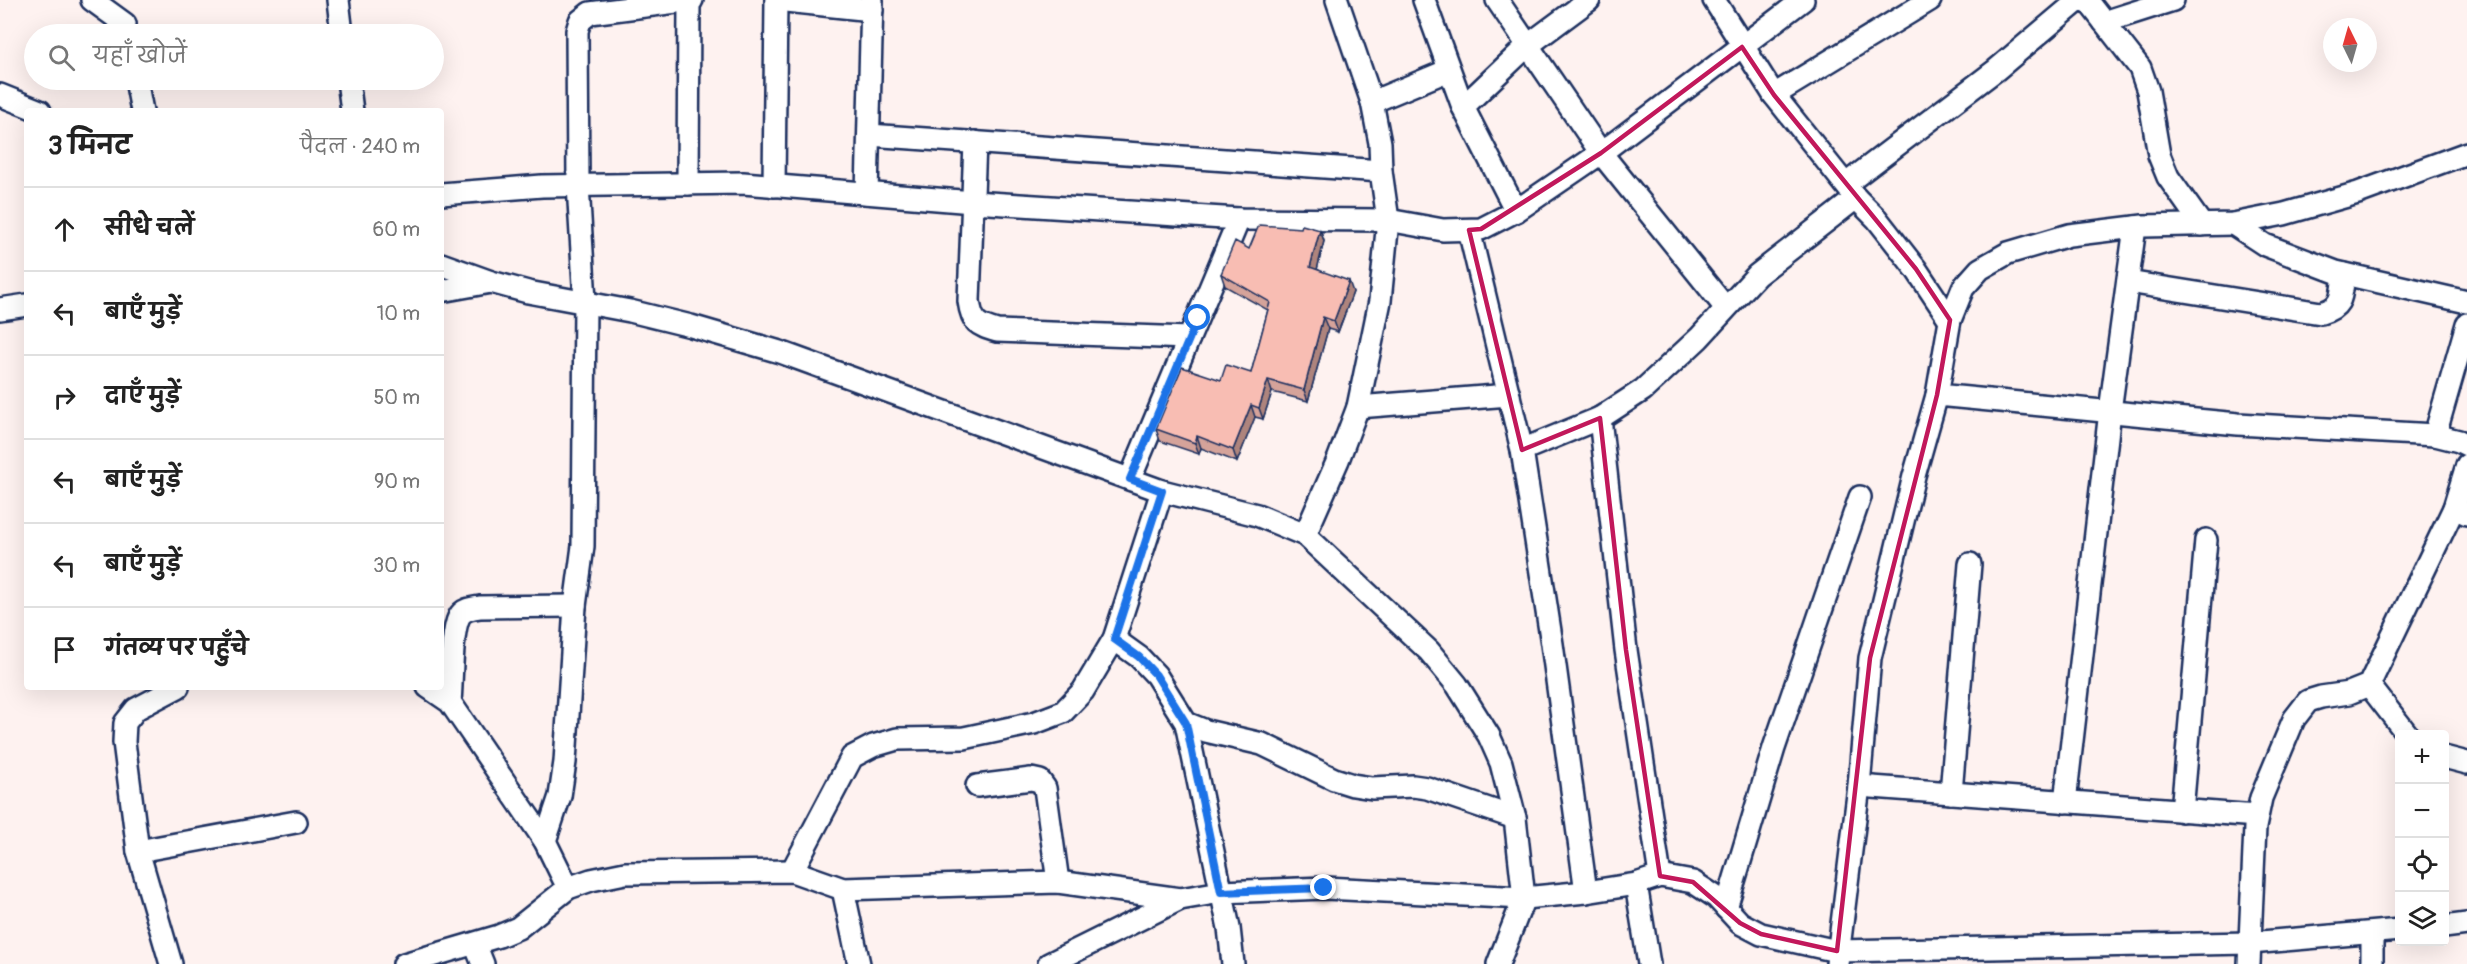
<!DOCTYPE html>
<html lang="hi">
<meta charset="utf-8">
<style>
:root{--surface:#fff;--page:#f2f2f2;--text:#222;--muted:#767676;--line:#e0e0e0}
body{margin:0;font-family:Pangolin,"Playpen Sans Deva",sans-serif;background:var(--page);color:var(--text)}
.controls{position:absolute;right:18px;bottom:18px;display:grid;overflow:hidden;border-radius:6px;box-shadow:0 6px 24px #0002}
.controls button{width:54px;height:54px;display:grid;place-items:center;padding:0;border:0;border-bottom:2px solid var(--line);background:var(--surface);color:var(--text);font:30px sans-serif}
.compass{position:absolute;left:2323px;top:18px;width:54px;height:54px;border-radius:50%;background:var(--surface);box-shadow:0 6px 24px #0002;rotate:355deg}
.stop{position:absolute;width:18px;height:18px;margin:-14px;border:4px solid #1a73e8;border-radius:50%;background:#fff}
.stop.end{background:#1a73e8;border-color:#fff;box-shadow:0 2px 6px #0008}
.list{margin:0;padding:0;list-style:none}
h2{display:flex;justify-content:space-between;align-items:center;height:78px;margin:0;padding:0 24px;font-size:26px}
h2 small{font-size:20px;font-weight:400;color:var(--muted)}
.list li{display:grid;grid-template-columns:39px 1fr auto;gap:18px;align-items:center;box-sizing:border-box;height:84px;padding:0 24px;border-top:2px solid var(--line)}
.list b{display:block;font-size:22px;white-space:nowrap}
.list em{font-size:20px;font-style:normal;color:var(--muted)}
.icon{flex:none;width:33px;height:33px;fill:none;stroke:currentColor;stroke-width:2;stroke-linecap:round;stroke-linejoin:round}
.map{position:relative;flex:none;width:2467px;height:964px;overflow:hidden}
.search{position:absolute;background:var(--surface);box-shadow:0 6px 24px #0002;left:24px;top:24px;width:420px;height:66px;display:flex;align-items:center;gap:15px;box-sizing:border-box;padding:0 21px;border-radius:33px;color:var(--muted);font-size:22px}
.panel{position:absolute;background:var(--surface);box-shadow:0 6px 24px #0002;left:24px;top:108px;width:420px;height:582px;border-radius:6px}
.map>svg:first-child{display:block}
</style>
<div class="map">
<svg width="2467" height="964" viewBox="0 0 2467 964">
<rect width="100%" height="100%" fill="#fef2f0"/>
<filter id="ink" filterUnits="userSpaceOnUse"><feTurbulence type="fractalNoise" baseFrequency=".0167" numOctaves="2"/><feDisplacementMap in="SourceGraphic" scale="12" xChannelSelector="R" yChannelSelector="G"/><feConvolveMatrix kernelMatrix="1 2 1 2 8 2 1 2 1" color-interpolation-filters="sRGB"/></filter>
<g filter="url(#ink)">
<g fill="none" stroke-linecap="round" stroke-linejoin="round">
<defs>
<g id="minor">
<polyline points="92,0 125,24"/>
<polyline points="338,0 342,34"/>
<polyline points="776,0 872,10"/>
<polyline points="1424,0 1463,107 1516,211"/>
<polyline points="1497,0 1601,153 1725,307"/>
<polyline points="1714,0 1774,95 1856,198 1877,219 1916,269 1950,320"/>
<polyline points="2087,0 2140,68 2148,91 2159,155 2168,177 2202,225"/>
<polyline points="2104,22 2173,0"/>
<polyline points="136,80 142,111"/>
<polyline points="348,80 352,111"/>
<polyline points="0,95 40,111"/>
<polyline points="1774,95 1930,0"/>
<polyline points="1372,102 1449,70"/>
<polyline points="1463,107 1527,46 1589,0"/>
<polyline points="869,135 1381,171"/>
<path d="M975,142l-6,159c3,22 8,24 28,30l192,7"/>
<polyline points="688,184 689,1"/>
<polyline points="1846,184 1996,70 2079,0"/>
<polyline points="774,186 776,0"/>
<polyline points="867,193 872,0"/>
<polyline points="441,194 542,186 743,183 973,202 1239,219 1388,220 1443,230 1481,229 1516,211 1601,153 1803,0"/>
<polyline points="2233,224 2265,245 2336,272 2467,302"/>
<polyline points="1469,230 1522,450 1552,644 1586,892"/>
<polyline points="441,264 491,282 528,292 630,311 691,326 780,352 1162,491 1257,515 1305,535 1429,651 1457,685 1489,736 1501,763 1515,818 1524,898 1498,964"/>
<path d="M2128,282l193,31c23,-6 20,-19 23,-39"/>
<polyline points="441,291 491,282"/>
<polyline points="0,309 27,305"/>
<polyline points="1937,395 2238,424 2435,435 2467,324"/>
<polyline points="1358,407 1509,395"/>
<polyline points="1600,418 1626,650 1660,876"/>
<polyline points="2435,435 2459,441 2467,445"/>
<polyline points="1522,450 1600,418 1643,390 1699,338 1757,275 1856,198"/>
<polyline points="1130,479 1239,219"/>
<polyline points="2454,508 2467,465"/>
<polyline points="1305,535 1338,460 1358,407 1380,301 1388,220 1381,171 1380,143 1372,102 1337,0"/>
<polyline points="1114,639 1139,657 1156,675 1186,723 1206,731 1262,744 1334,779 1353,785 1372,788 1413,786 1427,788 1515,818"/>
<polyline points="2369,685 2407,734"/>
<polyline points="428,687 450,702 545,841 568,888"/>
<path d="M450,702c2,-20 1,-69 9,-85 4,-8 13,-9 21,-10l95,-1"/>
<polyline points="1186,723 1229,928 1233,964"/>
<polyline points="2444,757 2467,763"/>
<polyline points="977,786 1031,779 1040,781 1045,788 1058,882"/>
<polyline points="1859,786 2257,816"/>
<polyline points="1951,793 1970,564"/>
<polyline points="2065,802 2110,411 2135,227"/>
<polyline points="2182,811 2206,540"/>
<polyline points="545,841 560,796 565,762 575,606 583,546 585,301 578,185 577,31 580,21 590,13 692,0"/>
<polyline points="138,851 296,822"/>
<polyline points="792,871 852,757 873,746 897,739 964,738 1034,723 1063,712 1083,691 1114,639 1162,491"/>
<polyline points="1636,884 1649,964"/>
<polyline points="843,889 859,964"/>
<polyline points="1726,908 1774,748 1860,497"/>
<polyline points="2444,927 2467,924"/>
<polyline points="475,944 483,964"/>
<polyline points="171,964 138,851 124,742 125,723 136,709 178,687"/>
<polyline points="404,964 499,936 518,928 568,888 591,880 625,873 792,871 843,889 1058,882 1180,899"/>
<polyline points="1049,964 1180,899 1221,892 1325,888 1524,898 1586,892 1636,884 1660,876 1693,882 1716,897 1740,923 1761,934 1837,951 2250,943 2400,930"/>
<polyline points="1837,964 1859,786 1870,658 1914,476 1937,395 1950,320 1963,288 1980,269 2008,253 2069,235 2143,226 2233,224 2284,214 2358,193 2467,153"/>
<polyline points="2249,964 2255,827 2261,798 2294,719 2308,701 2321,697 2349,693 2369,685 2454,508 2467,514"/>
<polyline points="2372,964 2372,933"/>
</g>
</defs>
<use href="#minor" stroke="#1b2f5e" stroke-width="26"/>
<use href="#minor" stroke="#fff" stroke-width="21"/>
</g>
<polygon fill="#d5a39a" stroke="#1b2f5e" stroke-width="1.5" points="1320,230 1324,241 1317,269 1353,292 1338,332 1328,329 1308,401 1272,392 1263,419 1255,417 1237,462 1201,448 1199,454 1160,441 1156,429 1221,380 1251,373 1268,310 1225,286 1221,274 1249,249"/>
<g fill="#ae847d" stroke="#1b2f5e" stroke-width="1.5">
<polygon points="1320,230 1324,241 1315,278 1310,267"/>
<polygon points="1349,281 1353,292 1338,332 1334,321"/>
<polygon points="1323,317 1328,329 1308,401 1304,390"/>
<polygon points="1268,380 1272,392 1263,419 1259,408"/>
<polygon points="1251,405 1255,417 1237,462 1233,450"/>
<polygon points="1197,436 1201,448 1199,454 1195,443"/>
</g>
<polygon fill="#f8bdb3" stroke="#1b2f5e" stroke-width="1.5" points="1259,225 1301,228 1302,225 1320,230 1310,267 1349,281 1334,321 1323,317 1304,390 1268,380 1259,408 1251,405 1233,450 1197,436 1195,443 1156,429 1182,367 1221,380 1226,365 1251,373 1270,302 1221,274 1235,241 1249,249"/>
</g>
<g fill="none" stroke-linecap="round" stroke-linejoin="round" filter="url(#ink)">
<polyline stroke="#1a73e8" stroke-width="8" points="1198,318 1130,479 1162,491 1114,639 1139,657 1156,675 1186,723 1221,892 1324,888"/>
</g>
<path fill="none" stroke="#c2185b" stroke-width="4.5" stroke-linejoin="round" d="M1742,47l32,48 142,174 34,51 -13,75 -67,263 -33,293 -76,-17 -21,-11 -47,-41 -33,-6 -34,-226 -26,-232 -78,32 -53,-220 12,-1 120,-76z"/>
</svg>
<div class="controls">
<button>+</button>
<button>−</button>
<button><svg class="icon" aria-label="locate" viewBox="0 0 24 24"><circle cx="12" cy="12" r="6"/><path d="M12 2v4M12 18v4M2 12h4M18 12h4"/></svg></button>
<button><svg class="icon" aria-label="layers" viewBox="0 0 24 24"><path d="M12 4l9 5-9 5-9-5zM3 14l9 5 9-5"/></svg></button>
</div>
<svg class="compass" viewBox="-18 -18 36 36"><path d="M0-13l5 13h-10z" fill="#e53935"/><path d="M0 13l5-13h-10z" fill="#767676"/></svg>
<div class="stop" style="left:1198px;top:318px"></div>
<div class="stop end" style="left:1324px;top:888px"></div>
<div class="search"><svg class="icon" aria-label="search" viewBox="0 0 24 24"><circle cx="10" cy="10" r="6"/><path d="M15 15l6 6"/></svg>यहाँ खोजें</div>
<section class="panel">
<h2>3 मिनट<small>पैदल · 240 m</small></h2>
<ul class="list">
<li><svg class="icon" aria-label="ahead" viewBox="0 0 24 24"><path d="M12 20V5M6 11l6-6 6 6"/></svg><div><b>सीधे चलें</b></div><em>60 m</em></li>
<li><svg class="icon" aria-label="left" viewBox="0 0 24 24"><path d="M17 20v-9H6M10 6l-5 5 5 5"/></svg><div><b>बाएँ मुड़ें</b></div><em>10 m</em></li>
<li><svg class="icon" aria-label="right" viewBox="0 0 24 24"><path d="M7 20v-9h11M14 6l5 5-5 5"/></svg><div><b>दाएँ मुड़ें</b></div><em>50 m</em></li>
<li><svg class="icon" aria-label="left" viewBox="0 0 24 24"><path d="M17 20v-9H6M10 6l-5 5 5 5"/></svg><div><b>बाएँ मुड़ें</b></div><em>90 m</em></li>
<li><svg class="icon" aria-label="left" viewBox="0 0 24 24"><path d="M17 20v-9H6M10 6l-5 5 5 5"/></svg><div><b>बाएँ मुड़ें</b></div><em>30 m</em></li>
<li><svg class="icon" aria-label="arrive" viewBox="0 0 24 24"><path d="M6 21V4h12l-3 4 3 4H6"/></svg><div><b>गंतव्य पर पहुँचे</b></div></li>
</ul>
</section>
</div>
